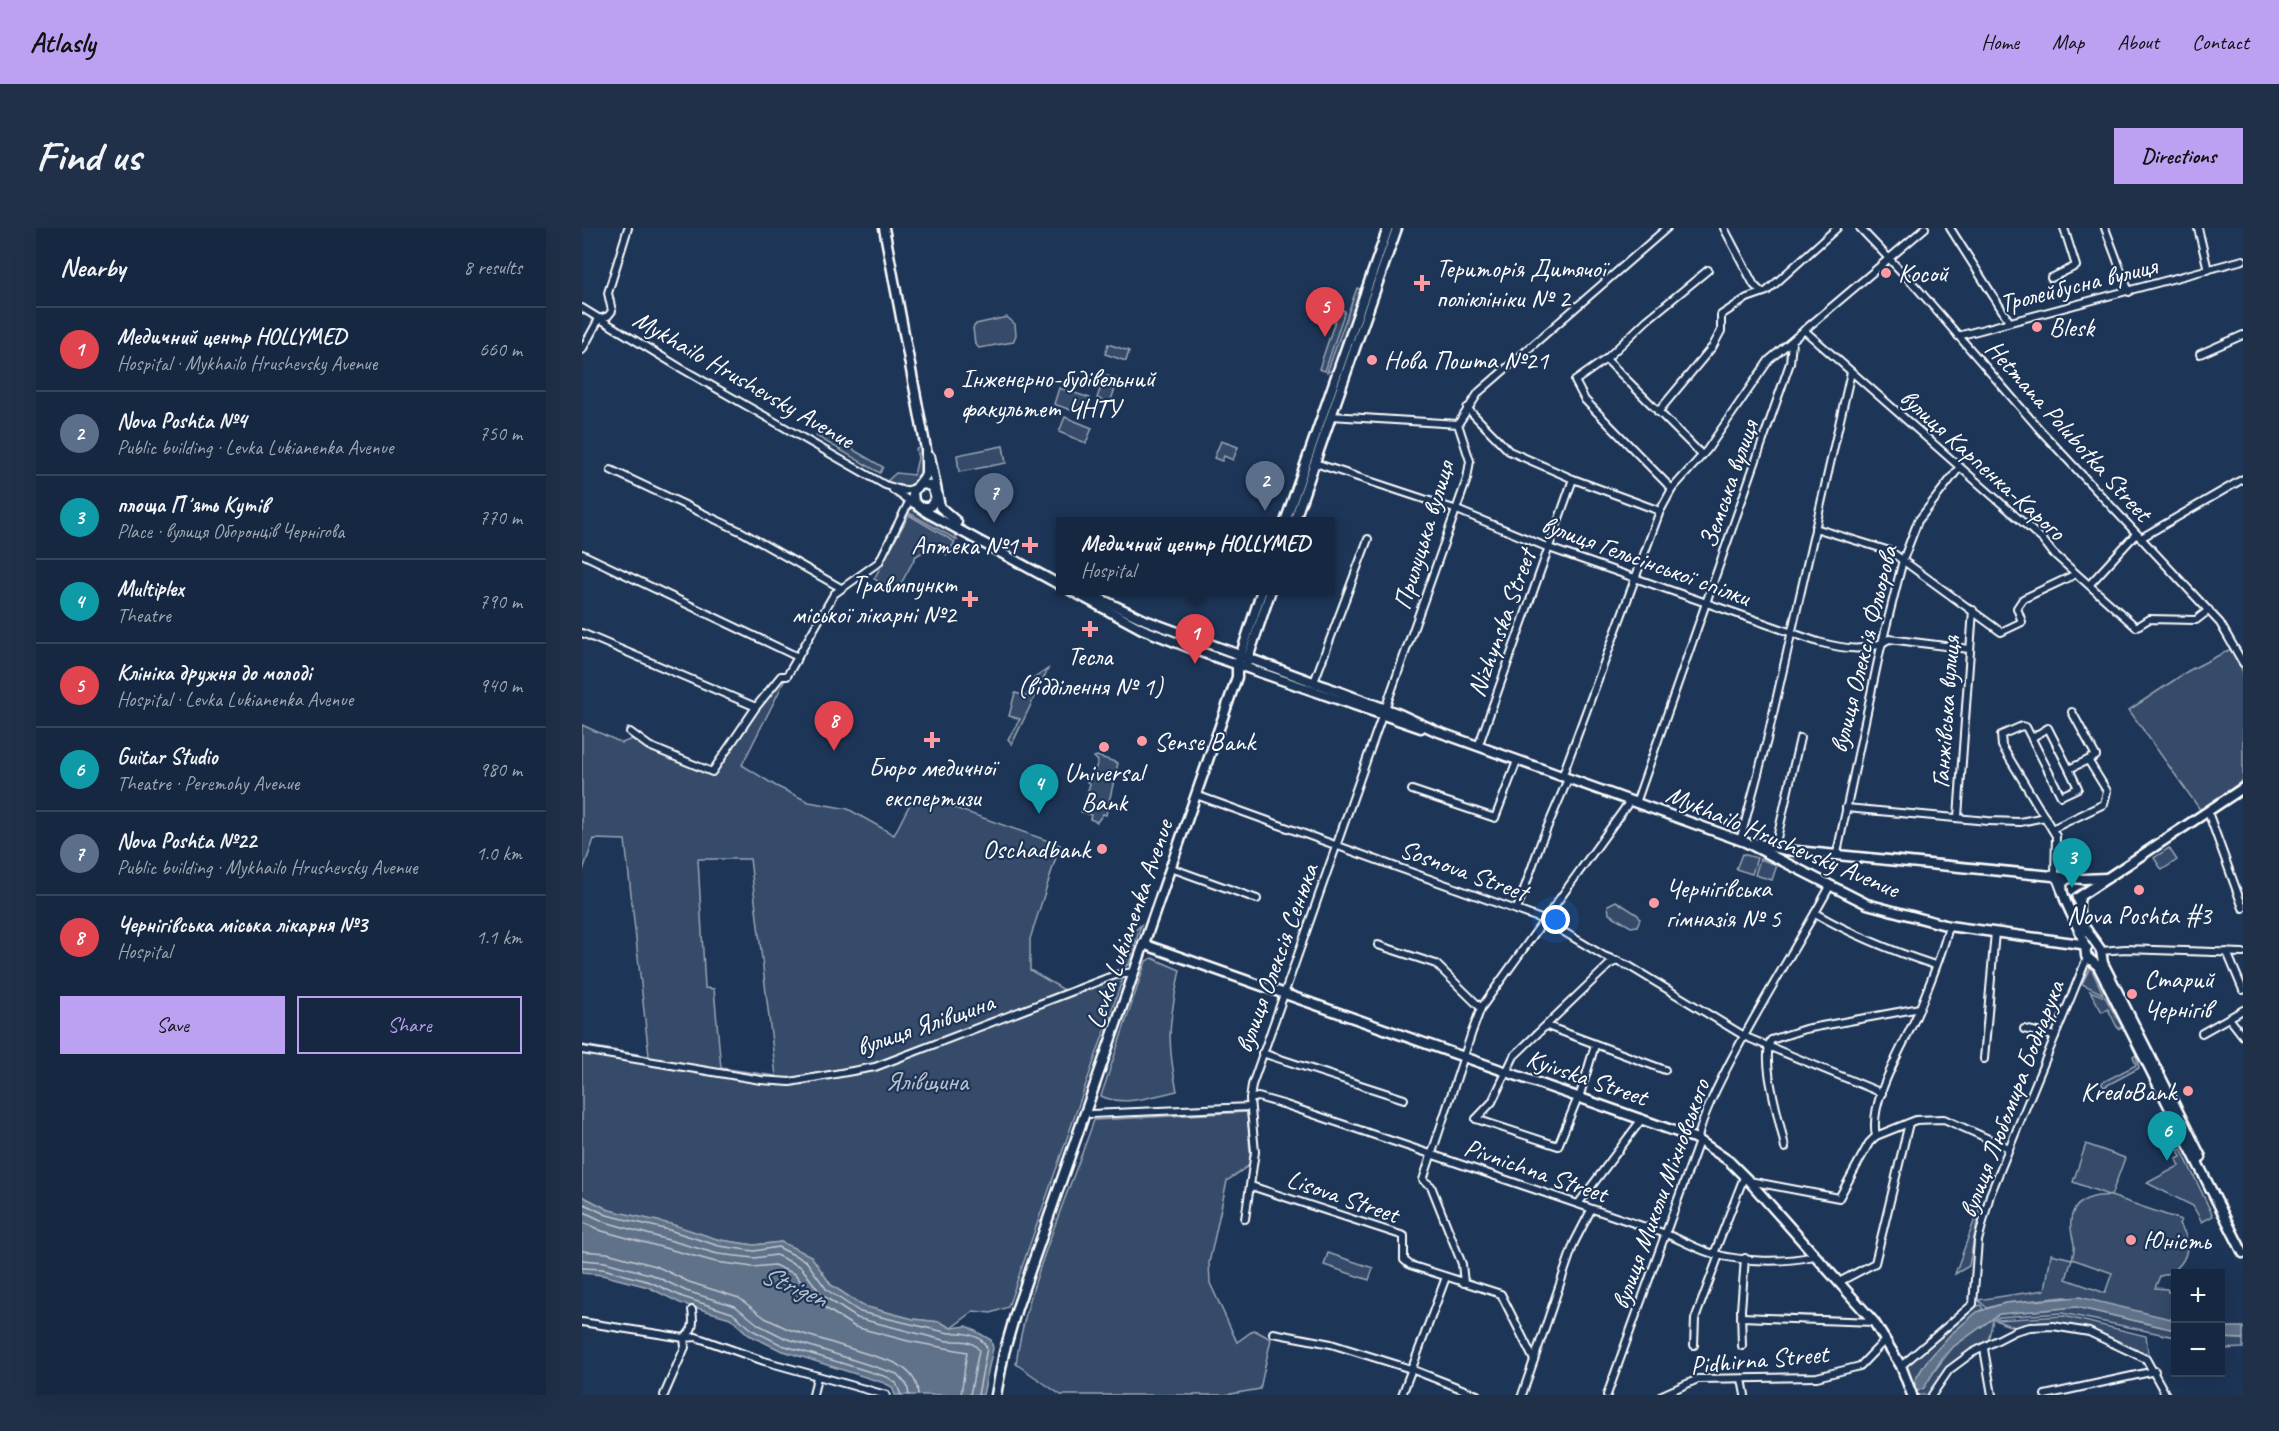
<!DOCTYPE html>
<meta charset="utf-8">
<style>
:root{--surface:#162841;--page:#1f3048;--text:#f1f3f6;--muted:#9ea6b1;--line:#35445a;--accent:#bca0f2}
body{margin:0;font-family:Caveat,sans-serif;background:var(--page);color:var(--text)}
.controls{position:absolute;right:18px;bottom:18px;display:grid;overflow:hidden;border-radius:0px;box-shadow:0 6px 24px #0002}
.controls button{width:54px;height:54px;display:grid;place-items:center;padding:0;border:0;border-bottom:2px solid var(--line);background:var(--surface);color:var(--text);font:30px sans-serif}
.you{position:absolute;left:974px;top:692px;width:21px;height:21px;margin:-15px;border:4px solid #fff;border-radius:50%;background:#1a73e8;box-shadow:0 0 0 9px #1a73e833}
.badge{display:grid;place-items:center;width:39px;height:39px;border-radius:50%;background:var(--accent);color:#fff;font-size:20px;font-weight:700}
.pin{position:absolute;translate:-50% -50px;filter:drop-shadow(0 2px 3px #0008)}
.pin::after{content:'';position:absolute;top:32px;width:21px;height:18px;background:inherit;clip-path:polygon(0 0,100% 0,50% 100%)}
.popup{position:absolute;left:474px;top:289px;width:279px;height:78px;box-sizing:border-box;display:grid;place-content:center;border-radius:0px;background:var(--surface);filter:drop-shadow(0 2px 4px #0005);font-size:20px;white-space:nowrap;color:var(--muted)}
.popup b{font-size:22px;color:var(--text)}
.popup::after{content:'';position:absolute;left:50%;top:100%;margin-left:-12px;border:12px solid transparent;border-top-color:var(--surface)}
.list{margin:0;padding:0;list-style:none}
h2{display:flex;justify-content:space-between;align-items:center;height:78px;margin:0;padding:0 24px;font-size:26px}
h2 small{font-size:20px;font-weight:400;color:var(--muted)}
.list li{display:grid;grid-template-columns:39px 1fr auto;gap:18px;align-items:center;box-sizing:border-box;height:84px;padding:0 24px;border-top:2px solid var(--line)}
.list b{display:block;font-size:22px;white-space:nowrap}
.list p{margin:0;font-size:20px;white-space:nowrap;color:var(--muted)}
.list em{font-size:20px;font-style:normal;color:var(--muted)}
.actions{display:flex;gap:12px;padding:18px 24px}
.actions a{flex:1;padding:14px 0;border:2px solid var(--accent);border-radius:0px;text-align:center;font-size:21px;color:var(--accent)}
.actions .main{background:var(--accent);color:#111}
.map{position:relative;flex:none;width:1661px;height:1167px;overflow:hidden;border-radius:0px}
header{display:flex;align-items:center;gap:36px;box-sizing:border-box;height:84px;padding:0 30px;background:var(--accent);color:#111}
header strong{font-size:28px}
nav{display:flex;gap:33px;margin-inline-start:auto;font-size:21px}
.intro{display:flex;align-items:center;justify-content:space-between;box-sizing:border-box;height:144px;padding:0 36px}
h1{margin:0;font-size:42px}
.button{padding:15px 27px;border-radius:0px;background:var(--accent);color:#111;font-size:21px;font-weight:700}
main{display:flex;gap:36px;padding:0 36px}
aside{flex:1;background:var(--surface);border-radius:0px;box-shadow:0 6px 24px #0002}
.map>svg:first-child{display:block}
</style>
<header>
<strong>Atlasly</strong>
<nav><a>Home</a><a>Map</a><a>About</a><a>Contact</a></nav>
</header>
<div class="intro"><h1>Find us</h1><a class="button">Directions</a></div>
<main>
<aside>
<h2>Nearby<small>8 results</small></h2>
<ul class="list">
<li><span class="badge" style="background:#e0444e">1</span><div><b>Медичний центр HOLLYMED</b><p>Hospital · Mykhailo Hrushevsky Avenue</p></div><em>660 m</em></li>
<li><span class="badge" style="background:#5c6f8a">2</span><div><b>Nova Poshta №4</b><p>Public building · Levka Lukianenka Avenue</p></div><em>750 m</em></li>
<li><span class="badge" style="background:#0f9aa8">3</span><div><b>площа Пʼять Кутів</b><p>Place · вулиця Оборонців Чернігова</p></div><em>770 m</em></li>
<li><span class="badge" style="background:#0f9aa8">4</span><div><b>Multiplex</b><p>Theatre</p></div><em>790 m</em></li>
<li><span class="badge" style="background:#e0444e">5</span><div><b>Клініка дружня до молоді</b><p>Hospital · Levka Lukianenka Avenue</p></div><em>940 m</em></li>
<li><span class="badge" style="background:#0f9aa8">6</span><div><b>Guitar Studio</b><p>Theatre · Peremohy Avenue</p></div><em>980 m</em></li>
<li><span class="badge" style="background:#5c6f8a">7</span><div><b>Nova Poshta №22</b><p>Public building · Mykhailo Hrushevsky Avenue</p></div><em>1.0 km</em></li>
<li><span class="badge" style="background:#e0444e">8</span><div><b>Чернігівська міська лікарня №3</b><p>Hospital</p></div><em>1.1 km</em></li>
</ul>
<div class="actions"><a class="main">Save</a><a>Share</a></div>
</aside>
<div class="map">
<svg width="1661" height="1167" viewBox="0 0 1661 1167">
<rect width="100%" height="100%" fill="#1d3557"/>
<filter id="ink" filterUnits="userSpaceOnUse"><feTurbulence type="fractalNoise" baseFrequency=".0167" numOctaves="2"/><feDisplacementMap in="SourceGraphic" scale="12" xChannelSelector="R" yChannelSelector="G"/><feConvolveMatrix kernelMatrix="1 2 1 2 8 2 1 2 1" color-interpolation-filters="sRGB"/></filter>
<g filter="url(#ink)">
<g fill="#364b69" stroke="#9aa5b4" stroke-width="1.5" fill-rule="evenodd">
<polygon points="775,60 780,62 753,138 749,143 745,144"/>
<polygon points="757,81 763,83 743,143 737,141"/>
<polygon points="425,89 433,96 434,107 431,114 397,120 393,116 391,100 394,96"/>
<polygon points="526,116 547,123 544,133 523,126"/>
<polygon points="523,147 536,152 528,175 515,170"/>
<polygon points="477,160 508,170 503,187 472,176"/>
<polygon points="483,189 510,200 504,215 477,204"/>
<polygon points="237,202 301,239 298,245 234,208"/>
<polygon points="639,213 656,219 651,232 642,228 640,233 632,230"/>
<polygon points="421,218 424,235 377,244 375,227"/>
<path d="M341,219c2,20 3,31 -15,42l-22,-7 10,-9 18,2 4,-17 -2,-9z"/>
<polygon points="331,280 370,301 375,312 325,284"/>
<polygon points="327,287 373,314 365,327 349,319 334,328 315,363 292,351"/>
<polygon points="1649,421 1661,444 1661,552 1619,583 1547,482 1606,443"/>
<polygon points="466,441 430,516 426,511 438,491 427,488 433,465 445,468 451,451"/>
<path d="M204,450l-44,87 34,21 33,16 39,7 46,26 21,-41 145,51 -30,94v31l41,24 49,-20 3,4 -115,329 -17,6 -17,-2 -23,17 -11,-6 -27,-3 -50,-13 -32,-21 -20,-29 -30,-14 -27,3 -34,-5 -111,-30 -27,-14v-151l67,11 -24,-216 -31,-1 -12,34v-148l40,18 10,-4 10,6 73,27 64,-91zM116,631h52l26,217 -55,-8 -7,-79 -9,-1z"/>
<polygon points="515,528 536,535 524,587 521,586 515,594 508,591 509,587 499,584 508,556 505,554 507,547 511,548 516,533 512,529"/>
<polygon points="1587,620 1595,632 1580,642 1572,630"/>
<polygon points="1160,626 1175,630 1170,646 1154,641"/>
<polygon points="1178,631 1195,637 1190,652 1173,647"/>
<polygon points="1034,673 1056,687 1058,691 1055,698 1049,699 1027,686 1026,677"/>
<polygon points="559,697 547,736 544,738 544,711"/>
<path d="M570,730l28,12c-11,52 -14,69 -3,121 -24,5 -54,16 -76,5l45,-135z"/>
<polygon points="1508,740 1510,742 1521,766 1500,756"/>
<polygon points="1508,763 1523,769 1540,799 1536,801 1526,781 1520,784"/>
<polygon points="1554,827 1557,840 1522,859 1519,855 1554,837 1551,829"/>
<path d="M665,884l4,52 -24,17 -18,82 1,20 27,59 17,-12 17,9 -11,50 -35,6h-164l-45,-31c10,-77 52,-169 78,-244z"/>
<polygon points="1579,884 1595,911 1591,913 1590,910 1583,913 1572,890"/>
<path d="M1504,916l39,14 -14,38 70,24 -2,4c17,20 6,47 -19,52l-5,12 12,1 1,3 7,-3v31l-110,-23 -60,6 -18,5 -9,-8 67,-10 6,-36 21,5c5,-17 0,-16 -1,-31 -3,-26 20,-34 40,-32l-38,-14zM1490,1031l40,14 -7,20 -39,-14z"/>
<polygon points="1599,921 1631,988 1620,994 1611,978 1565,955 1597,938 1594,931 1599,929 1596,922"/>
<polygon points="1398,977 1387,1038 1373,1046"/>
<polygon points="746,1025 791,1040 787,1052 742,1037"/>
<path d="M1399,1077l2,4 -33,26 -29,53 32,-41 46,-33 77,-7 99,23v7l-113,-24 -62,4 -7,3 -5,21c-31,16 -39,24 -56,54h-16l-10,-28 71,-61z"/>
<path d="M1482,1088l82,20 3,22c-22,-11 -44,-26 -68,-31 -32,-7 -55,10 -85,-7z"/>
<polygon points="1638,1110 1661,1111 1661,1120 1639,1121"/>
</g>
<g fill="#617289" stroke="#a0aab8" stroke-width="1.5">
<polygon points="0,968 27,982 89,996 138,1012 172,1017 199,1014 229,1028 249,1057 281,1078 331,1091 358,1094 369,1100 385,1098 409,1112 411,1120 401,1167 313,1167 310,1159 302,1155 198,1122 167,1107 148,1090 98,1075 66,1059 20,1047 0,1045"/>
<polygon points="1497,1069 1593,1092 1593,1102 1494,1079 1417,1086 1371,1119 1361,1129 1342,1160 1336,1163 1333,1161 1333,1152 1344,1134 1368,1107 1395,1084 1423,1075"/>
<polygon points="1639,1099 1661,1099 1661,1111 1639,1110"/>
</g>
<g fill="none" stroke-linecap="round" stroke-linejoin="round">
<g stroke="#c0c7d0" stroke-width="1.5">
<path d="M0,975l25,12 62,15 50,16 35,5 24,-4 28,14 21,29 33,22 89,21c13,-1 32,1 38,15l-9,47"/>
<path d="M0,983l23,11 113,32 36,4 22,-3 25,12 21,28 35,23 90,23c12,0 24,-2 32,9l-9,45"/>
<polyline points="0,994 20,1003 134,1034 171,1039 192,1037 213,1046 234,1074 273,1099 326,1113 385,1124 379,1167"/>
<path d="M0,1023l25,2 49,13 33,16 50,16 26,20 23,11 105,33c14,7 25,16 25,33"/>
<polyline points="0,1032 23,1034 71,1047 104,1063 153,1078 177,1097 203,1110 315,1146 325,1157 327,1167"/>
<polyline points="0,1040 21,1041 68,1054 101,1069 150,1085 172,1103 200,1117 305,1149 314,1155 319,1167"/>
</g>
<defs>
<g id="minor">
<polyline points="1142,0 1172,57 1179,64"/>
<polyline points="1278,0 1335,60 1459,203 1638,395 1661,435"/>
<polyline points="1368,0 1427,93"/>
<polyline points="1523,0 1547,64"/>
<polyline points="1616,0 1626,42"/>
<polyline points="1469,50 1494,38 1482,0"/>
<polyline points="0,80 97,139 303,257 323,263 333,260"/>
<polyline points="1222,102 1461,312 1471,325 1554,399 1567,391 1614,392 1627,382"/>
<polyline points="1376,108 1661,32"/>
<polyline points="0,122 17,91 26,88 30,83 26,65 46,0"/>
<polyline points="1618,126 1661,107"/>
<polyline points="1024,131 1120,227"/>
<polyline points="885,180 927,223 991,251 1078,283"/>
<polyline points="1076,184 1131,118 1139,103 1139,87 1165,70 1185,63 1255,0"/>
<polyline points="749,188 876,196 888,233 885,251 803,481"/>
<polyline points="876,196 897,164 1085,0"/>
<path d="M733,235l142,47 92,38 269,94c23,6 49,12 71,-3l80,10"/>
<polyline points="29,242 160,304 259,360"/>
<polyline points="1090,261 1003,172 993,153 1024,131 1065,92 1126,42"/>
<polyline points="311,262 332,276"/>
<polyline points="1233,300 1308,323 1419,404 1440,394 1435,380 1441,371 1494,346"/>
<polyline points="1559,310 1661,251"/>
<polyline points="0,326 216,429"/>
<polyline points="1508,356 1552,308 1556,307"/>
<polyline points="0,405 174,479"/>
<polyline points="732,454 786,311"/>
<polyline points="48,504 67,518 130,544 174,479 199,448 205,448 252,366 297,334 330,268"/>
<polyline points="1451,509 1466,500 1487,541 1506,532"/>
<polyline points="896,519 991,251"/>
<polyline points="980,549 1078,283 1090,261 1125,222 1187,132 1343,0"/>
<polyline points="830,562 913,590 935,533"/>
<polyline points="614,567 962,692 1022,728 1047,738 1164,809 1300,865"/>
<polyline points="1054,575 1208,135 1210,114"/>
<polyline points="1264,580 1406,593 1438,594 1463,589"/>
<polyline points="1626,584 1661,680"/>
<polyline points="1376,589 1391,382"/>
<polyline points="1470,601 1522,576 1525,563 1506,532 1514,528 1490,484"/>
<polyline points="1158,613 1185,512 1269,144"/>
<polyline points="1193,619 1218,510"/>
<polyline points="1255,625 1298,423 1321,332 1336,293 1377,240"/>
<polyline points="589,640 675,671"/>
<polyline points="1479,663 1473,647 1474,608 1420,518 1419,507 1440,498 1444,499 1479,568 1496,560 1487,541"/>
<polyline points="935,681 959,614 986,551"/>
<path d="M1233,685c39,23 77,38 120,52"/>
<polyline points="796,717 854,736 899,780"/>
<polyline points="1519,723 1543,721 1661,725"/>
<polyline points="1645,724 1661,762"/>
<polyline points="1647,790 1661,808"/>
<polyline points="965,798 1083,842"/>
<polyline points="1442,801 1473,808"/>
<polyline points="1620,805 1661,782"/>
<polyline points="0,822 179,852 208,854 293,839 533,747 551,744"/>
<polyline points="680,825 822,871"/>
<polyline points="1402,831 1413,704"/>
<polyline points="997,870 1013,817"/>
<path d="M668,871l8,-2 28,8 380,129c16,6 32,16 48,20 30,8 70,9 100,2"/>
<polyline points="509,886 668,879"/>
<polyline points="894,891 910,874 932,828 1028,736 1036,733"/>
<polyline points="894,891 976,918 994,874"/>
<path d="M1294,908c-8,-37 29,-91 43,-126 10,-24 24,-59 30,-84"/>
<path d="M1203,920c-4,-26 -25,-86 -14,-108l34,-11 115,-21"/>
<polyline points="1167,953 1257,970 1287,915 1294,908 1334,892 1362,891 1427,920"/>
<polyline points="669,958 822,1008 822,1032 828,1037 919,1066 952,1132"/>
<polyline points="996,976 1060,891"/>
<polyline points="663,991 673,924 668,871 670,857 800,488"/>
<polyline points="1132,1026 1162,949"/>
<polyline points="1257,1054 1293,1035 1327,895"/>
<polyline points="882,1055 880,1036 849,958 841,952 890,804 899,780 1048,573"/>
<polyline points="1159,1089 1292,1094"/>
<polyline points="0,1094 102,1110 114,1109 182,1133 304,1167"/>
<polyline points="691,1105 749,1116 829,1141 895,1167"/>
<polyline points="1112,1117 1113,1091 1137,1027"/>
<polyline points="1160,1118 1159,1082 1163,1030"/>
<polyline points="1402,1121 1410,1167"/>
<polyline points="1319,1138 1391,1076 1396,1013 1408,967 1505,730"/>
<polyline points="1160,1151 1163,1167"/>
<path d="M82,1167l21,-48 -1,-9c10,-8 10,-15 8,-28"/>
<polyline points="231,1167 235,1149"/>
<polyline points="820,1167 864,1049"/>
<polyline points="940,1167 992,1015 1009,982"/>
<path d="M1025,1167l91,-251c-4,-36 109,-213 132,-258"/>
<polyline points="1080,1167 1116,1151 1235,1149 1278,1138 1304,1111"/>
<polyline points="1350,1167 1367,1142 1390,1125 1433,1103 1448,1099 1471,1098 1507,1104 1564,1131 1584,1167"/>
<polyline points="1463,1167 1573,1143"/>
</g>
<g id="major">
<polyline points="302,0 344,221 344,247 331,264 332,274 346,285 478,357"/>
<polyline points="348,229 358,279 375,294"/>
<polyline points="336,258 343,256 350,259 354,270 348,279 337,279"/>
<polyline points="703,294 806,0"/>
<polyline points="712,294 815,0"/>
<polyline points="488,362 560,401 616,423 839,500"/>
<polyline points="500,362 563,392 815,485 854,503 1163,614 1285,676 1367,698 1499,716 1505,720"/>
<polyline points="664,436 689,362"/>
<polyline points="1172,615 1204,622 1501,651 1525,650"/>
<path d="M1488,649l-7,5c-6,16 23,49 23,74l12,10 145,287"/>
<path d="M1498,669c-6,23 9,35 20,52 2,3 2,10 3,14l98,194"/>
<polyline points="1495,670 1661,560"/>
<polyline points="561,716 1115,911 1147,933 1167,953 1292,1094 1319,1138 1330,1167"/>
<polyline points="414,1167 422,1125 435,1080 655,449 655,438 680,362"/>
</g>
</defs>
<use href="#minor" stroke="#fff" stroke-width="10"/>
<use href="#major" stroke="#fff" stroke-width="13"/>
<use href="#minor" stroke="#1d3557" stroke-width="6"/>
<use href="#major" stroke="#1d3557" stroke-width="8"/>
</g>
</g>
<g fill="#ff9aa2" stroke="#1d3557" stroke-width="2">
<circle cx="1304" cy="45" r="6"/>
<path d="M837 46h6v6h6v6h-6v6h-6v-6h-6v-6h6z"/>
<circle cx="1455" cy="99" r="6"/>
<circle cx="790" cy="132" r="6"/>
<circle cx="367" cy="165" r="6"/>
<path d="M445 308h6v6h6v6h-6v6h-6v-6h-6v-6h6z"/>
<path d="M385 362h6v6h6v6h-6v6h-6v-6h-6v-6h6z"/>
<path d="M505 392h6v6h6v6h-6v6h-6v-6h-6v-6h6z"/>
<path d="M347 503h6v6h6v6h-6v6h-6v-6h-6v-6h6z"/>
<circle cx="560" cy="513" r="6"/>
<circle cx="522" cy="519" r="6"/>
<circle cx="520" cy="621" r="6"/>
<circle cx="1557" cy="662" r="6"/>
<circle cx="1072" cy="675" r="6"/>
<circle cx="1550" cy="766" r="6"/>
<circle cx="1606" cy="863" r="6"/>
<circle cx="1549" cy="1012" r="6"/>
</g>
<g text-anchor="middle" stroke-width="4.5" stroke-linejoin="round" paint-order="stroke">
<g font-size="26" fill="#fff" stroke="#1d3557" text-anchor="start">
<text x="854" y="49">Територія Дитячої<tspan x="854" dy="30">поліклініки № 2</tspan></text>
<text x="1316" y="54">Косой</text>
<text x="1467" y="108">Blesk</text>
<text x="802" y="141">Нова Пошта №21</text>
<text x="379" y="159">Інженерно-будівельний<tspan x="379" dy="30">факультет ЧНТУ</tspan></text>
<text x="436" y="326" text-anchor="end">Аптека №1</text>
<text x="374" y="365" text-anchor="end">Травмпункт<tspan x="374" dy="30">міської лікарні №2</tspan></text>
<text x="508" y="437" text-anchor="middle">Тесла<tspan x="508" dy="30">(відділення № 1)</tspan></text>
<text x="572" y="522">Sense Bank</text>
<text x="350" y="548" text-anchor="middle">Бюро медичної<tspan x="350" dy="30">експертизи</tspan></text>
<text x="522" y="553" text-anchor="middle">Universal<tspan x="522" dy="30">Bank</tspan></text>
<text x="508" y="630" text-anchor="end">Oschadbank</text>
<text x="1084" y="669">Чернігівська<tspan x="1084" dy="30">гімназія № 5</tspan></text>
<text x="1557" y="696" text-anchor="middle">Nova Poshta #3</text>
<text x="1562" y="760">Старий<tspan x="1562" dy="30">Чернігів</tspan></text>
<text x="1594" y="872" text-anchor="end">KredoBank</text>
<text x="1561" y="1021">Юність</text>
</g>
<g font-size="26" fill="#fff" stroke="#1d3557">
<text transform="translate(1496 56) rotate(-14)" y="9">Тролейбусна вулиця</text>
<text transform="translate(162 151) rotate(30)" y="9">Mykhailo Hrushevsky Avenue</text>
<text transform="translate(1487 202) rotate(48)" y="9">Hetmana Polubotka Street</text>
<text transform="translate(1401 236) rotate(42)" y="9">вулиця Карпенка-Карого</text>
<text transform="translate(1146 256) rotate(-71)" y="9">Земська вулиця</text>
<text transform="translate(841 307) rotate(-73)" y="9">Прилуцька вулиця</text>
<text transform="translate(1064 332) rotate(20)" y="9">вулиця Гельсінської спілки</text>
<text transform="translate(919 395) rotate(-70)" y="9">Nizhynska Street</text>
<text transform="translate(1281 421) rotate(-76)" y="9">вулиця Олексія Фльорова</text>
<text transform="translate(1363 484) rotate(-86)" y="9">Ганжівська вулиця</text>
<text transform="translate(1201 613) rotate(23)" y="9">Mykhailo Hrushevsky Avenue</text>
<text transform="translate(882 642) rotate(20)" y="9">Sosnova Street</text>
<text transform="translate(547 696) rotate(-71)" y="9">Levka Lukianenka Avenue</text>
<text transform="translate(694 730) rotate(-70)" y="9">вулиця Олексія Сенюка</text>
<text transform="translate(343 796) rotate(-19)" y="9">вулиця Ялівщина</text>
<text transform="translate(1005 849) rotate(19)" y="9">Kyivska Street</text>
<text transform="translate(1429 871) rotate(-69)" y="9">вулиця Любомира Боднарука</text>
<text transform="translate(954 942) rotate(19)" y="9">Pivnichna Street</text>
<text transform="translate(1078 966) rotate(-70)" y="9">вулиця Миколи Міхновського</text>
<text transform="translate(761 968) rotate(19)" y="9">Lisova Street</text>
<text transform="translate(1177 1131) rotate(-5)" y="9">Pidhirna Street</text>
</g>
<g font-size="26" fill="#b9c0ca" stroke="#1d3557">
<text x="345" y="862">Ялівщина</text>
</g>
<g font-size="27" font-style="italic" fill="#b8c0ca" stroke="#1d3557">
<text transform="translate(212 1058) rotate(23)" y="9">Strigen</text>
</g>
</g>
</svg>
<div class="controls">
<button>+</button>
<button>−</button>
</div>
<div class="you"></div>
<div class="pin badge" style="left:613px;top:436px;background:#e0444e">1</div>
<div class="popup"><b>Медичний центр HOLLYMED</b>Hospital</div>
<div class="pin badge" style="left:683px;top:283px;background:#5c6f8a">2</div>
<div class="pin badge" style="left:1490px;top:660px;background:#0f9aa8">3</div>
<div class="pin badge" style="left:457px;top:586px;background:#0f9aa8">4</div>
<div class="pin badge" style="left:743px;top:109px;background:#e0444e">5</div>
<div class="pin badge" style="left:1585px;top:933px;background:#0f9aa8">6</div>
<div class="pin badge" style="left:412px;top:295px;background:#5c6f8a">7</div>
<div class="pin badge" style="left:252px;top:523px;background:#e0444e">8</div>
</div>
</main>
